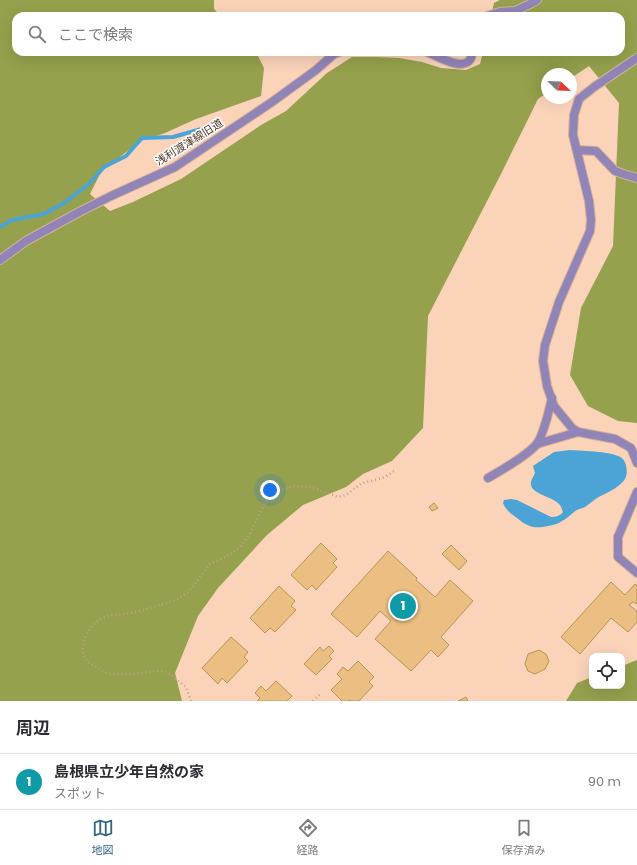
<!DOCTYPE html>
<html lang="ja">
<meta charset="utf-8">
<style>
:root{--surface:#fff;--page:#f2f2f3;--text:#2b2b33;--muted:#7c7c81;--line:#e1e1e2;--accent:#326582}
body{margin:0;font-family:Poppins,"Noto Sans JP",sans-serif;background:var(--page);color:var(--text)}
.controls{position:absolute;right:12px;bottom:12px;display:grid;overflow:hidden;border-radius:8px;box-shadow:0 4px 16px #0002}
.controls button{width:36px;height:36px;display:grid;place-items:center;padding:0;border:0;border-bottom:1px solid var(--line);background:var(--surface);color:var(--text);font:20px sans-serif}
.compass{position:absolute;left:541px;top:68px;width:36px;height:36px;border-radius:50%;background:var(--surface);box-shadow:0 4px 16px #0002;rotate:113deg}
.you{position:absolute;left:270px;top:490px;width:14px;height:14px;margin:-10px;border:3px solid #fff;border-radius:50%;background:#1a73e8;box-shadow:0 0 0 6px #1a73e833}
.badge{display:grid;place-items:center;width:26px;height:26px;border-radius:50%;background:var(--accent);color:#fff;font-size:13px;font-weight:700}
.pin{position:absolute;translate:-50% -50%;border:2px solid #fff;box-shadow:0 1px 4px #0006}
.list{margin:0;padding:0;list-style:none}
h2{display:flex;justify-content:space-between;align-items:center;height:52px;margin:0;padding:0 16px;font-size:17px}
h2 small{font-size:13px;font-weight:400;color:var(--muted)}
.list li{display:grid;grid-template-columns:26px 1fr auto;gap:12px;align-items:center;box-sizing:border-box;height:56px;padding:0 16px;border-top:1px solid var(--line)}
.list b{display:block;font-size:15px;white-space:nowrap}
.list p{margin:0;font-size:13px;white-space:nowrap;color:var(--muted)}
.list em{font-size:13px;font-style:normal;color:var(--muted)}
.icon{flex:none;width:22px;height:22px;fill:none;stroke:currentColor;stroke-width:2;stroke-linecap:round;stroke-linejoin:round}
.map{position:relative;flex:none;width:637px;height:701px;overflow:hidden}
.search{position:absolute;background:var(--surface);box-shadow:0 4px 16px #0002;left:12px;right:12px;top:12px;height:44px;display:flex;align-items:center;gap:10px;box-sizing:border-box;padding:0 14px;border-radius:12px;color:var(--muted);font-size:15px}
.sheet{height:108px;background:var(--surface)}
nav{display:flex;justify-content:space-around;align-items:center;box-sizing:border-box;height:56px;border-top:1px solid var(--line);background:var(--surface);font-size:11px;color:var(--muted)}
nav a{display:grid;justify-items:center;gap:2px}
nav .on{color:var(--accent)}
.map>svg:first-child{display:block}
</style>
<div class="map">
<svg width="637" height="701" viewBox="0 0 637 701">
<rect width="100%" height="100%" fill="#fad3b9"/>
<g fill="#95a14c">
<polygon points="0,0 214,0 214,9 221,16 16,16 16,52 256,52 264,68 261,96 196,119 165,133 140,141 101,172 90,194 110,211 133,202 181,179 261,125 286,111 327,73 352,57 377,57 399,58 422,62 441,68 466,70 480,64 483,52 621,52 621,16 491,16 494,3 500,0 637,0 637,423 618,421 588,406 570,375 581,308 613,246 619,103 589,66 571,78 571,74 547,74 547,93 538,99 502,172 428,316 423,428 392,461 363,474 346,487 303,505 267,535 218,588 198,616 175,673 182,701 0,701"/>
<polygon points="637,660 637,701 566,701 577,683 592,677 592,686 622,686 622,666"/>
</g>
<path fill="#4ba4d5" d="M570,450c12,1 45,1 53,9 4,5 5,15 2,20 -6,9 -19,14 -28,19 -4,3 -8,6 -12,9 -4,2 -8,2 -11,5 -4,3 -8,7 -12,9 -4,3 -9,4 -14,5 -14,3 -20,1 -31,-8 -6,-4 -11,-8 -14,-15l1,-3 7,-1 6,1 34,17c5,0 9,-1 12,-5 -1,-3 -2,-6 -4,-8 -6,-7 -27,-10 -28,-19 -1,-4 3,-9 4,-12l-2,-7 21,-14z"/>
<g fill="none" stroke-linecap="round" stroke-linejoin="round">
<polyline stroke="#4ba4d5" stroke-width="4" points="0,227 12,220 44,214 64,203 89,184 104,167 126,156 142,138 173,137 212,126"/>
</g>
<g fill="#eabf81" stroke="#bb9254">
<polygon points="434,503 438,508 432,511 429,507"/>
<polygon points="321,543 337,559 333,563 337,567 316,590 312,585 307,590 291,575"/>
<polygon points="451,545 467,561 459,570 442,554"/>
<polygon points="388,551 417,578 416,580 435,597 450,580 473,601 441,637 449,645 438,657 431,650 411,671 375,639 391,621 380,611 357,637 331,614"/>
<polygon points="611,582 625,595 635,584 637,586 637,604 633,602 629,605 637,611 637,622 628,632 611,618 580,654 561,637"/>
<polygon points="279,586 295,601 291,606 296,610 275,632 270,628 265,633 250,618"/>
<polygon points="231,637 248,652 244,657 248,661 227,683 222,678 218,684 202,668"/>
<polygon points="329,646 334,651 329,656 332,659 316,675 304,664 320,647 323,651"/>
<polygon points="539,650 546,654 549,661 545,669 535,674 528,671 525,664 528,654"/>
<polygon points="358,661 374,677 369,682 373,686 359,701 351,701 350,700 349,701 342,701 331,690 342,679 337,674 343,667 348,671"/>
<polygon points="276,681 292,696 287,701 257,701 260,698 255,693 261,686 266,691"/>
<polygon points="466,697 468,701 458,701"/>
</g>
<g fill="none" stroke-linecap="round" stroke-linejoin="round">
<defs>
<g id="service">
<polyline points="537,444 578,432"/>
<path d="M488,478c15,-9 36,-20 48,-33 8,-10 13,-35 16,-47"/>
<polyline points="618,537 618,557 637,573"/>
</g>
<g id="minor">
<polyline points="487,16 500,12 515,11 530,4 537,0"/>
<path d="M427,52c10,4 33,18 42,9 2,-2 3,-6 3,-9"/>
<polyline points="637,58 594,87 579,99 574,115 573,135 589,201 591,220 590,231 559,302 545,345 543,361 547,386 554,406 572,428 578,432 615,439 631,448 637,463"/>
<polyline points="577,150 596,151 615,171 626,175 637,178"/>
<polyline points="0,260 26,241 81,211 111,196 175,167 272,102 316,70 334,54 339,52"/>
<polyline points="618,537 637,492"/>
</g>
</defs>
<use href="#service" stroke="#d4b098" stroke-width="10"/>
<use href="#minor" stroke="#d4b098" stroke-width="10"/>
<g stroke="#c29f88" stroke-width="2.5" stroke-dasharray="1 3" stroke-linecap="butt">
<polyline points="191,701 186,687 170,674 164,671 157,671 132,674 109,674 88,662 83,655 83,646 86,635 92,626 100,619 108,616 131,613 158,606 178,599 187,593 198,580 203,573 210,564 231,554 240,547 250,534 263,507 267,501 277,492 293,486 312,487 338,497 346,495 362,483 375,480 385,477 394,471"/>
<polyline points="313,701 320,694"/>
</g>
<use href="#service" stroke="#9184b7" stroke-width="8"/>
<use href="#minor" stroke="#9184b7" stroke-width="8"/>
</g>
<g text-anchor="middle" stroke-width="3" stroke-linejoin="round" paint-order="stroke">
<g font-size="11" fill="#4d3321" stroke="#fdfdfd">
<text transform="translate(189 142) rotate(-32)" y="4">浅利渡津線旧道</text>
</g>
</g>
</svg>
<div class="controls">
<button><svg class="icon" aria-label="locate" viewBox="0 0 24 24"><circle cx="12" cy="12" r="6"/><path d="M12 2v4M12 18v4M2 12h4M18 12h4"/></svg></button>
</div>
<svg class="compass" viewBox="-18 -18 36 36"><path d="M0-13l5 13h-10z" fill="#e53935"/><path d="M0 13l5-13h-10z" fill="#7c7c81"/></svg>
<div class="you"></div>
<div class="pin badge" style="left:403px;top:606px;background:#0f9aa8">1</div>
<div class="search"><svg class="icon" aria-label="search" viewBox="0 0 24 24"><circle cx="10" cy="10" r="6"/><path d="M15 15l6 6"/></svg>ここで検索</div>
</div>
<section class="sheet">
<h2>周辺<small></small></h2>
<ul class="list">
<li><span class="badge" style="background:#0f9aa8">1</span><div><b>島根県立少年自然の家</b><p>スポット</p></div><em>90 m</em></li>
</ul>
</section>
<nav>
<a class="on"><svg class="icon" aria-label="map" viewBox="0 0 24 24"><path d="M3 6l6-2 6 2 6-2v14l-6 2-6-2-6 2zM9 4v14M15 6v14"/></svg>地図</a>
<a><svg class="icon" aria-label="directions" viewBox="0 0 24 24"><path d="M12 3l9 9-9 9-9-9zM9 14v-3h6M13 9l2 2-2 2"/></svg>経路</a>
<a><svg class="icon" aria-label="saved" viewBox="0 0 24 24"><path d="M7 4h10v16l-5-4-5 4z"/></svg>保存済み</a>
</nav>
